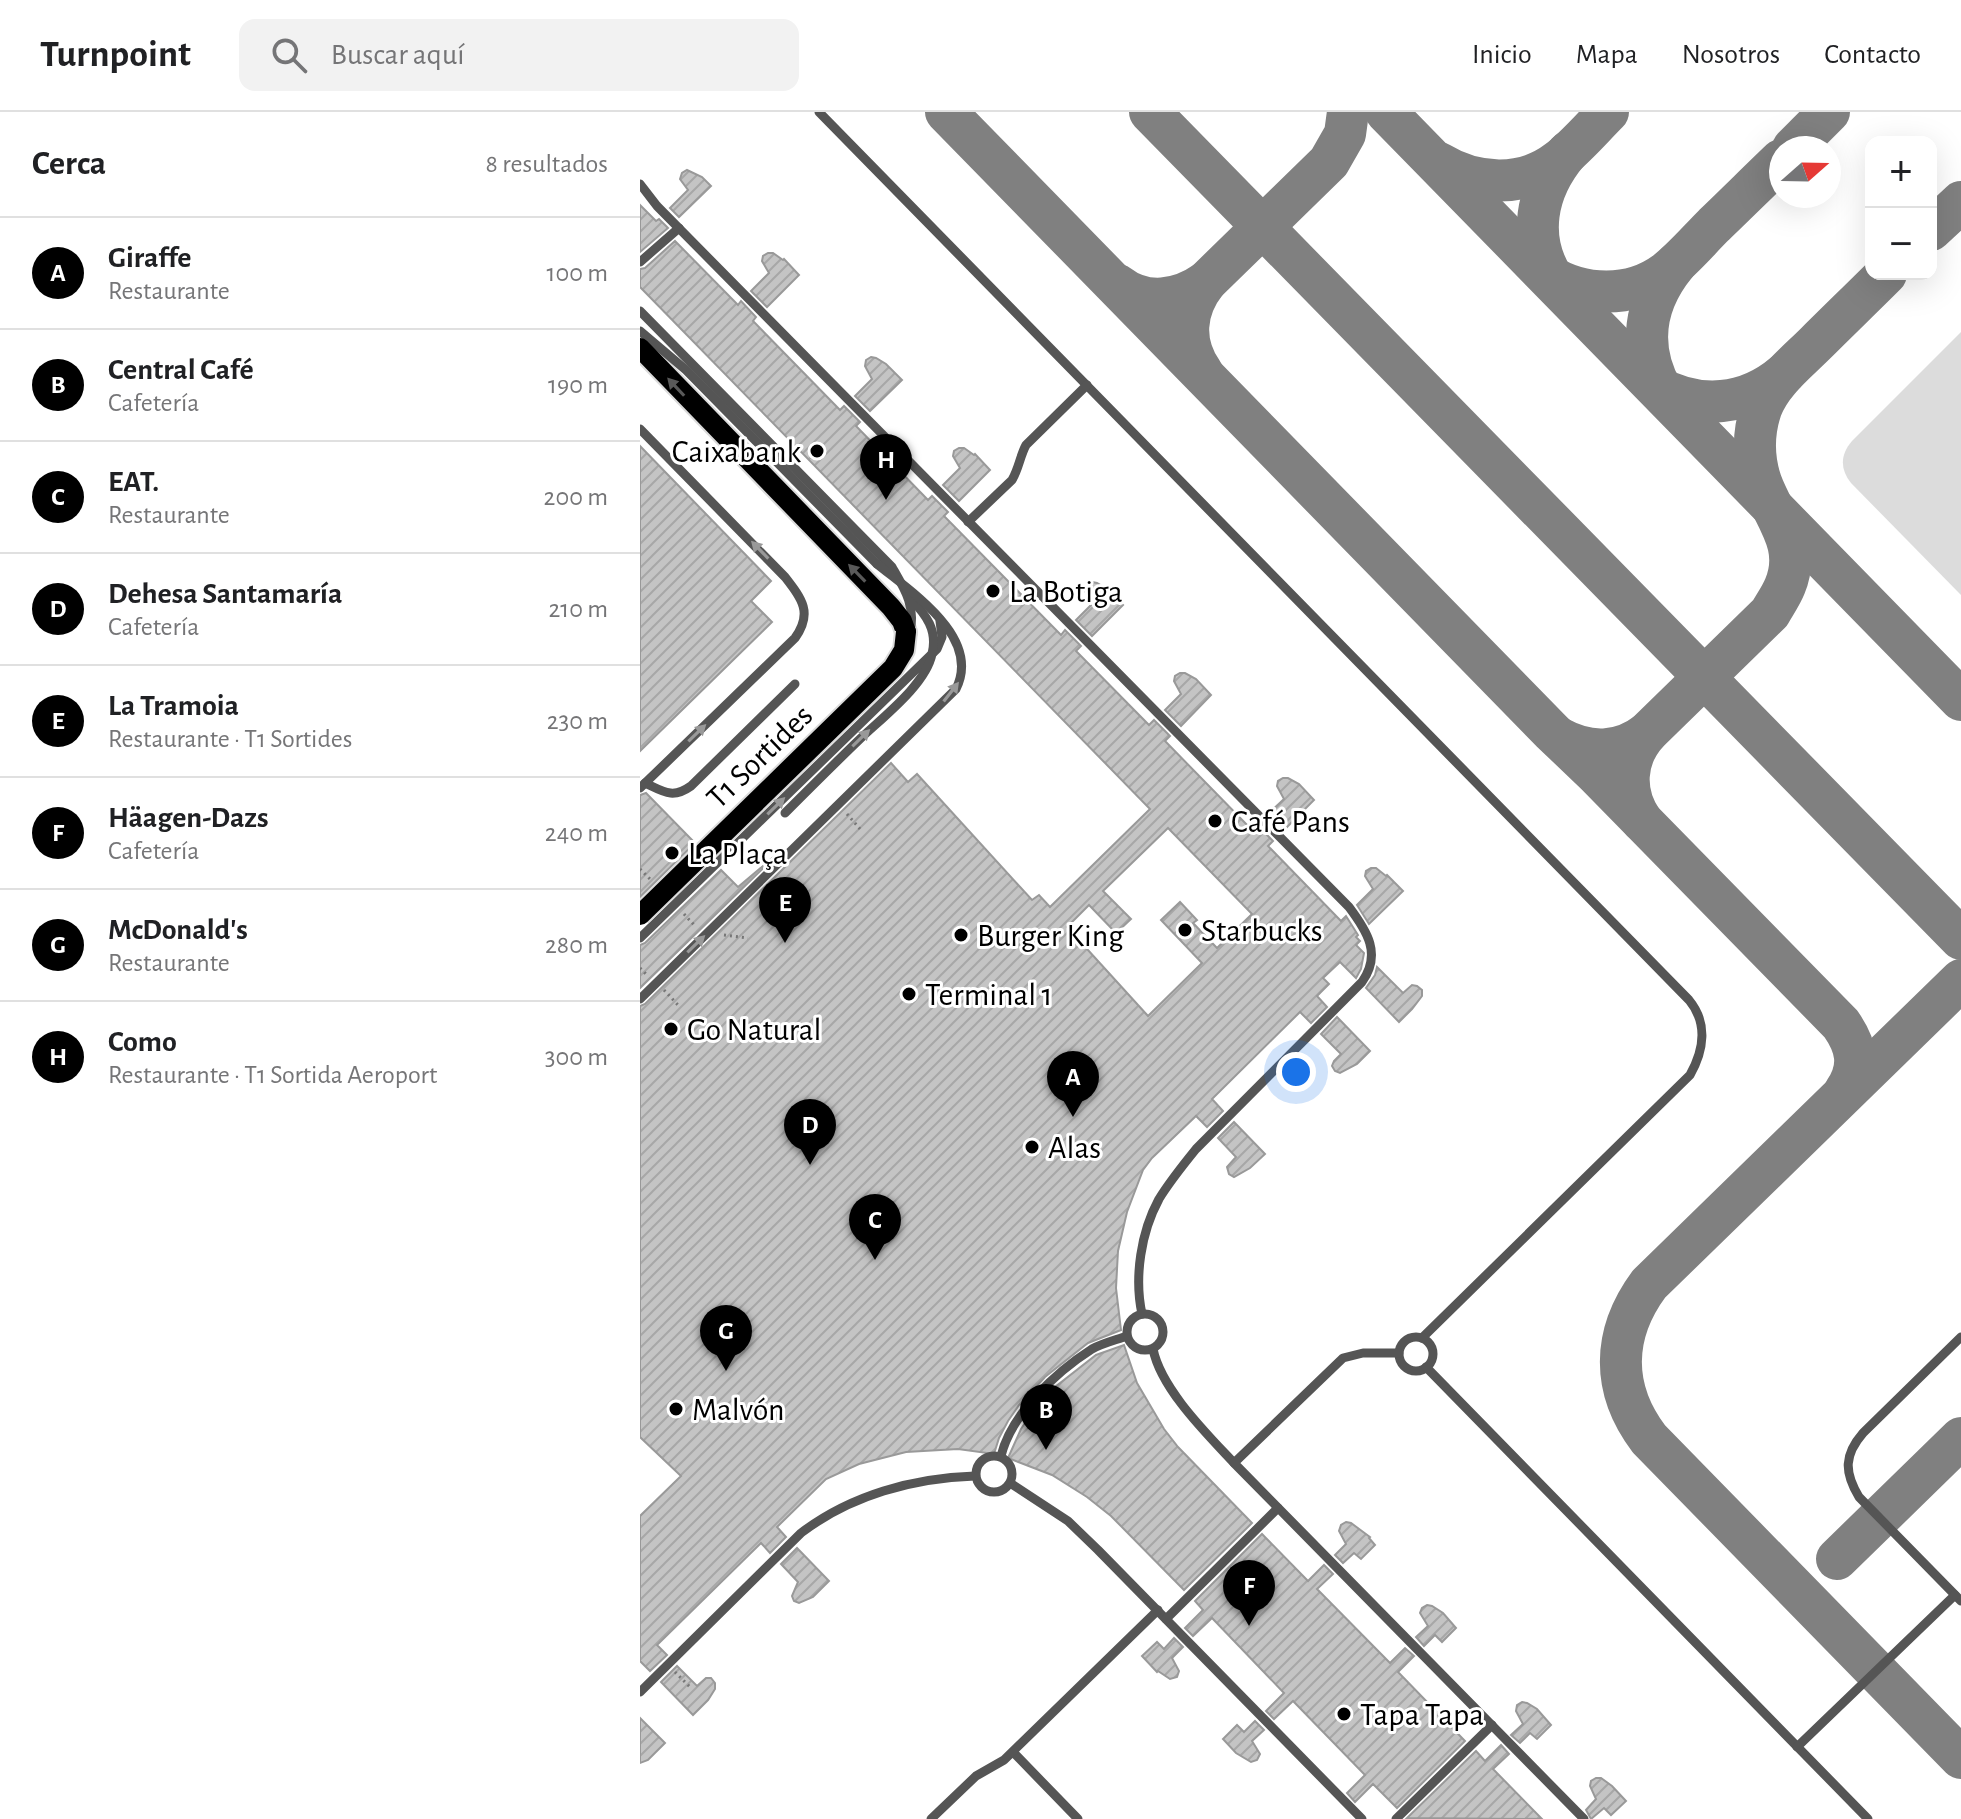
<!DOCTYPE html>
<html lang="es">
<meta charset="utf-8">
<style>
:root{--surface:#fff;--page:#f2f2f2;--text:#202124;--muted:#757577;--line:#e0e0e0;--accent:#000}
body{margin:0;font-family:"Alegreya Sans",sans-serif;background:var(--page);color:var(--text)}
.controls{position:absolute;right:24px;top:24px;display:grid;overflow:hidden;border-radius:16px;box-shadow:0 8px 32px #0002}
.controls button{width:72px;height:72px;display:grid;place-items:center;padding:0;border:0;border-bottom:2px solid var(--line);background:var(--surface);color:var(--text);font:40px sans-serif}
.compass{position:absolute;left:1129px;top:24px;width:72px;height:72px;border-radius:50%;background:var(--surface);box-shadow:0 8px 32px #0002;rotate:70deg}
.you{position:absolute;left:656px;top:960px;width:28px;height:28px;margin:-20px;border:6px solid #fff;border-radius:50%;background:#1a73e8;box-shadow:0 0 0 12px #1a73e833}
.badge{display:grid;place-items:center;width:52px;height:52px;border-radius:50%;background:var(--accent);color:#fff;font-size:26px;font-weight:700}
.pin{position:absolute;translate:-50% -66px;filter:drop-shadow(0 2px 4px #0008)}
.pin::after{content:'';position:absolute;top:42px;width:28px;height:24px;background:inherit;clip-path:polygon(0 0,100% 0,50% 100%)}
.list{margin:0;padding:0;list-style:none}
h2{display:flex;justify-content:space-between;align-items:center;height:104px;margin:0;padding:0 32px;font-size:34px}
h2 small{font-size:26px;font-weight:400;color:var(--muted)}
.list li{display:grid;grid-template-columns:52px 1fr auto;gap:24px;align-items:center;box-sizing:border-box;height:112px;padding:0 32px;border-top:2px solid var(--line)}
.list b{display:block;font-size:30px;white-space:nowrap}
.list p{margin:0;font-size:26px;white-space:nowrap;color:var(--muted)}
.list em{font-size:26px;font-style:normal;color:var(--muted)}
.icon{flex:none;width:44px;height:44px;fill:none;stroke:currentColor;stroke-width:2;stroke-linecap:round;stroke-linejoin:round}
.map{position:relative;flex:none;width:1321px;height:1707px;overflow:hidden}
header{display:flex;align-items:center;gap:48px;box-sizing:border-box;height:112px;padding:0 40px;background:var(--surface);border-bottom:2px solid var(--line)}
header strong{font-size:38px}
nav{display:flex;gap:44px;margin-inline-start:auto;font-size:28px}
.search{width:560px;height:72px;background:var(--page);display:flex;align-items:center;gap:20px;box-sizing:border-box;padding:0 28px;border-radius:16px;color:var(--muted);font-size:30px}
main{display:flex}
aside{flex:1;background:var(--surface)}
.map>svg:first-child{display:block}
</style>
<header>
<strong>Turnpoint</strong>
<div class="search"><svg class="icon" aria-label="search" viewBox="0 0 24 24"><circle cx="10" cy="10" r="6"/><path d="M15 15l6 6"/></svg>Buscar aquí</div>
<nav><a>Inicio</a><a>Mapa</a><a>Nosotros</a><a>Contacto</a></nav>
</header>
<main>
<aside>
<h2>Cerca<small>8 resultados</small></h2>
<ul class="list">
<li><span class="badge">A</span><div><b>Giraffe</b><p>Restaurante</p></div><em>100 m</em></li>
<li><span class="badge">B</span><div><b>Central Café</b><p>Cafetería</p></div><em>190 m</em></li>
<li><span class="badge">C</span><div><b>EAT.</b><p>Restaurante</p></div><em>200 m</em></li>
<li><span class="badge">D</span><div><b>Dehesa Santamaría</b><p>Cafetería</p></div><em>210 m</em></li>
<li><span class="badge">E</span><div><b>La Tramoia</b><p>Restaurante · T1 Sortides</p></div><em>230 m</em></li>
<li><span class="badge">F</span><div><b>Häagen-Dazs</b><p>Cafetería</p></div><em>240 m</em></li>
<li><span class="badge">G</span><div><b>McDonald's</b><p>Restaurante</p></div><em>280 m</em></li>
<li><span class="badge">H</span><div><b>Como</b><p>Restaurante · T1 Sortida Aeroport</p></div><em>300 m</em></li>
</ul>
</aside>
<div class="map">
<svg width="1321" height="1707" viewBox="0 0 1321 1707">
<defs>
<pattern id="building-hatch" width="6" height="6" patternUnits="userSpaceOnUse" patternTransform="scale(2)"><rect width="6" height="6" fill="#c4c4c4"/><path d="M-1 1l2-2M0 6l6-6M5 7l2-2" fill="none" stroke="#a7a7a7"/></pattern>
</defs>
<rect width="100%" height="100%" fill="#fff"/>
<path fill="#dcdcdc" d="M1321,220v263l-110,-112c-11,-14 -11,-28 1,-42z"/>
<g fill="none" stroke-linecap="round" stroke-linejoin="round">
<g stroke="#808080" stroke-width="42">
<path d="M306,0l606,620 44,42 245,250c16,23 20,43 4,67"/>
<polyline points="510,0 1321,827"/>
<polyline points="746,0 1321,588"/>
<polyline points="1153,36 1189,0"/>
<path d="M799,51c36,22 84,25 119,-2 18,-14 34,-33 50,-49"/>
<polyline points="1291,118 1321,90"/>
<path d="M907,162c35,23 84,24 118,-1 18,-14 33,-32 49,-48 23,-22 45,-44 67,-65"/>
<polyline points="566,170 689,50 705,22 708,0"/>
<path d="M915,170c-29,-44 -19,-92 13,-130"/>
<path d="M478,173c27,21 61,16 88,-3 -22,28 -24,61 -4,90"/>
<path d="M1016,274c43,24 90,20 128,-12"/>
<path d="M1022,279c-25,-45 -18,-88 14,-127"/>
<path d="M1007,621l123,-120c5,-9 11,-17 15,-27 17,-41 -11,-68 -24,-104 -8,-24 -8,-49 0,-73 10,-27 35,-46 55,-66 23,-23 47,-46 70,-69"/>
<path d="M919,626c29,16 61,16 88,-5 -23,26 -24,60 -5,88"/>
<path d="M1321,868l-312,304c-37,50 -38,105 0,155l312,319"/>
<polyline points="1197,1447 1321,1326"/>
</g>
</g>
<g fill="url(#building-hatch)" stroke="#999" stroke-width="2" fill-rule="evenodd">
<polygon points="47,58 62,65 71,74 39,105 30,96 48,78 40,67 42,61"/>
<polygon points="0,93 16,109 19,107 28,116 0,140"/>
<path d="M35,129l63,64 3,-4 15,16 -3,4 87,89 4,-4 16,16 -4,4 72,74 4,-4 16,16 -4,4 117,119 4,-5 16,16 -5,5 73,74 5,-5 16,16 -5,5 87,89 5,-5 16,16 -5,5 73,75 5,-5 12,19 -2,2 4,4 -4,4 8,8 -3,16 -5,9 -16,-16 -17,16 6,6 -12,12 10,11 -16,16 -11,-11 -88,87 11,12 -16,16 -11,-11 -44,42 -9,12 -16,42 -9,39 -2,37 5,42 -33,13 -43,34 -26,28 -11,16 -9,17 -5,16 -36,-5 -52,3 -47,12 -33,15 -49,48 9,10 -16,16 -9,-10 -104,102 10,10 -17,16 -10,-10v-145l41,-40 -41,-39v-431l5,-2 246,-241 17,19 9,-8 115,126 7,-5 11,12 100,-98 -510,-522v-18l5,-1zM528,716l84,86 -35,34 -24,-25 4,-3 -17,-18 -19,18 41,43 -54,53 -81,-89 22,-22 27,28 15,-14 -28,-28z"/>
<polygon points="128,141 133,141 143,148 144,147 159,163 127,195 111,179 129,161 122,149 123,144"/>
<polygon points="231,245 236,246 246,252 262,268 230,299 215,284 232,267 225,254 226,248"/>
<polygon points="0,334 131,469 111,489 132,510 0,639"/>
<polygon points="319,336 324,336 334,343 335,342 350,358 319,389 303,373 320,356 313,344 314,339"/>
<polygon points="452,470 457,471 467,477 483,493 452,524 436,508 453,491 445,479 447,474"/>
<polygon points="540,561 545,561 556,567 571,583 541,614 525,598 541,582 534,569 535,564"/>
<polygon points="643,666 648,666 659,672 674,688 644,718 628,702 644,687 637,674 638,669"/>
<polygon points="6,681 55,731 0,785 0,683"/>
<polygon points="144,736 0,876 0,833 5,831 81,758 98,775"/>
<polygon points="731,756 736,756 746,764 747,763 763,779 729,812 717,793 733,777 725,764 726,759"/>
<polygon points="737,855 763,881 772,873 777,874 782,878 782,884 772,897 759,910 726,876 735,863"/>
<polygon points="697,905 730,939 717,952 700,961 695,959 692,954 694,949 701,942 681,922"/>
<polygon points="594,1010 625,1042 610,1056 594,1065 589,1062 587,1055 596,1045 578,1026"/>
<polygon points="484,1233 497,1271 524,1317 538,1335 612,1411 544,1478 471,1404 447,1385 412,1363 368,1346 381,1317 391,1302 415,1275 456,1243"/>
<polygon points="706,1410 711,1411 730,1425 729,1426 735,1433 721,1447 714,1441 703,1451 695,1443 706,1432 699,1419 701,1413"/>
<polygon points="622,1422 668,1469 684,1453 693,1462 677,1477 750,1551 765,1536 774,1544 758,1560 825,1629 757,1696 733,1672 715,1690 707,1681 725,1663 653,1589 634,1607 626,1599 644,1581 572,1506 553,1524 545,1516 563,1498 555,1489"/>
<polygon points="157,1436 189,1469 173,1485 159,1491 154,1489 152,1484 158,1470 141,1452"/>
<polygon points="787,1493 792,1494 803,1501 816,1516 802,1530 795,1523 784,1534 776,1525 788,1514 780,1501 782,1496"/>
<polygon points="534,1526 543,1535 532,1546 539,1559 537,1565 530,1567 518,1559 517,1560 502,1544 517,1530 524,1537"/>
<polygon points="37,1554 57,1574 66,1566 71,1566 75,1571 75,1577 68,1588 53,1603 21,1570"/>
<polygon points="882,1590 887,1591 897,1597 911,1613 897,1627 890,1621 880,1631 871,1623 883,1612 876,1599 877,1593"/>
<polygon points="0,1606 25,1631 8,1648 0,1651"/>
<polygon points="615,1609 624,1618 612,1629 620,1642 617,1648 611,1650 596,1641 583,1627 597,1613 604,1620"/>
<polygon points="861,1633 869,1642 853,1657 902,1707 767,1706 836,1639 845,1649"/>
<polygon points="956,1666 961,1666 972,1674 986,1689 971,1703 964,1696 951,1707 946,1698 956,1687 950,1674 951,1669"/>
</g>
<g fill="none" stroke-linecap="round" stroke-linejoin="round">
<defs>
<polyline id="primary" points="0,236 251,495 262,509 266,520"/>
</defs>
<use href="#primary" stroke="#dbdbdb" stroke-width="24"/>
<g stroke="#777" stroke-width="3" stroke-dasharray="2 4" stroke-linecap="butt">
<polyline points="207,702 220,717"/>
<polyline points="0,757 11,768"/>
<polyline points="128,779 142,794"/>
<polyline points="44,802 55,814"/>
<polyline points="84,823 108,826"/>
<polyline points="0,856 6,862"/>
<polyline points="24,878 38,893"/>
<polyline points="35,1560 50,1575"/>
</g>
<g stroke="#555" stroke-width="9">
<path d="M179,0l870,888c19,23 15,50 1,75l-268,263"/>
<path d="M0,72l17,22 692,701c18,24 33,47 13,75l-166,167c-13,16 -26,32 -37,50 -18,33 -25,78 -17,115"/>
<polyline points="0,150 39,116"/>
<path d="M0,199l252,256c12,21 24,39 18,64"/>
<polyline points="0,219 46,258 237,452"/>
<path d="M0,317l145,148c17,22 28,36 10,61l-155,150"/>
<path d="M328,410l44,-42c7,-12 8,-24 14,-35l61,-60"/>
<path d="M5,671c19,9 28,16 46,3l104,-102"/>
<polyline points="0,826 297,537 302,525 300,509"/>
<circle cx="505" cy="1220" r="18"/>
<path d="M1321,1225l-98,96c-19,22 -19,39 -4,64l102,104"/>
<circle cx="776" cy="1242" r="17"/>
<path d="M513,1237c8,40 54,85 81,114"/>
<polyline points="759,1241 723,1241 703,1246 594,1351 944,1707"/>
<polyline points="786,1255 1228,1707"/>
<circle cx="354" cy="1362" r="18"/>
<path d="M361,1344c10,-42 55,-84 91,-107 11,-6 24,-9 35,-13"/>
<polyline points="370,1371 428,1409 458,1438 722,1707"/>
<polyline points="526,1507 638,1396"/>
<path d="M0,1580l161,-159c50,-38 112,-55 174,-57"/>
<polyline points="1157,1635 1315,1483"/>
<polyline points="373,1640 438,1707"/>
<polyline points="291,1707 336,1664 364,1648 518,1498"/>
<polyline points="756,1707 852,1613"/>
</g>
<use href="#primary" stroke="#000" stroke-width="20"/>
<defs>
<polyline id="primary-bridge" points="0,803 253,556 264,538 266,520"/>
</defs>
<use href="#primary-bridge" stroke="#dbdbdb" stroke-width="24" stroke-linecap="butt"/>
<g stroke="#555" stroke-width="9">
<path d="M145,701c25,-25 50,-50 76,-75 22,-21 65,-54 71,-84 6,-24 -6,-39 -21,-55"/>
<path d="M0,887l316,-310c26,-52 -45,-97 -79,-125"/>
</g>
<use href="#primary-bridge" stroke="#000" stroke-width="20"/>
</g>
<defs><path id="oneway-solid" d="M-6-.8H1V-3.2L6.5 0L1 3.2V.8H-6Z" transform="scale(2)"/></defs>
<g fill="#595959">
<use href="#oneway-solid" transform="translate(36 275) rotate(-133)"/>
<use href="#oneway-solid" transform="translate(217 461) rotate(-134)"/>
</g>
<g fill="#999">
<use href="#oneway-solid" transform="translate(120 438) rotate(-134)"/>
<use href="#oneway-solid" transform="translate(311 580) rotate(-52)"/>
<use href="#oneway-solid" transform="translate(57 621) rotate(-44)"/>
<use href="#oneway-solid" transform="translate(221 626) rotate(-44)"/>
<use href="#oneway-solid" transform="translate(136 694) rotate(-44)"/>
<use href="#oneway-solid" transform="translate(56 832) rotate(-44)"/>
</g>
<g fill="#000" stroke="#fff" stroke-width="3">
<circle cx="177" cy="339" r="8"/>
<circle cx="353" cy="479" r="8"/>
<circle cx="575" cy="709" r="8"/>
<circle cx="32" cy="741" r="8"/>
<circle cx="545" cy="818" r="8"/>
<circle cx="321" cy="823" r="8"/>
<circle cx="269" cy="882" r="8"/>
<circle cx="31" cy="917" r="8"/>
<circle cx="392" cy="1035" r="8"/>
<circle cx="36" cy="1297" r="8"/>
<circle cx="704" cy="1602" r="8"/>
</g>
<g text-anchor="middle" stroke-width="6" stroke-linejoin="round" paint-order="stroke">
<g font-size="32" fill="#000" stroke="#fff" text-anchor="start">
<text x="161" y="350" text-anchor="end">Caixabank</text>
<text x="369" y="490">La Botiga</text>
<text x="591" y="720">Café Pans</text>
<text x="48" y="752">La Plaça</text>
<text x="561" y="829">Starbucks</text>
<text x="337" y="834">Burger King</text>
<text x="285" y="893">Terminal 1</text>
<text x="47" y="928">Go Natural</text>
<text x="408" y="1046">Alas</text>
<text x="52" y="1308">Malvón</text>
<text x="720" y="1613">Tapa Tapa</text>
</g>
<g font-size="32" fill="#000" stroke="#fff">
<text transform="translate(119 644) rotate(-44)" y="11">T1 Sortides</text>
</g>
</g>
</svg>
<div class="controls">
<button>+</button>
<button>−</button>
</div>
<svg class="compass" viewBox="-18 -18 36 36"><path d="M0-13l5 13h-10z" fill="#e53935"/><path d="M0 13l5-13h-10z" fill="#757577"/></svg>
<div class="you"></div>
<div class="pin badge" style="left:433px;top:1005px">A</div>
<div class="pin badge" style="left:406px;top:1338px">B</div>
<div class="pin badge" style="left:235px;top:1148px">C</div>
<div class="pin badge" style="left:170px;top:1053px">D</div>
<div class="pin badge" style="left:145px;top:831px">E</div>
<div class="pin badge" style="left:609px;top:1514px">F</div>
<div class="pin badge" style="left:86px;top:1259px">G</div>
<div class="pin badge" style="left:246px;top:388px">H</div>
</div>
</main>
